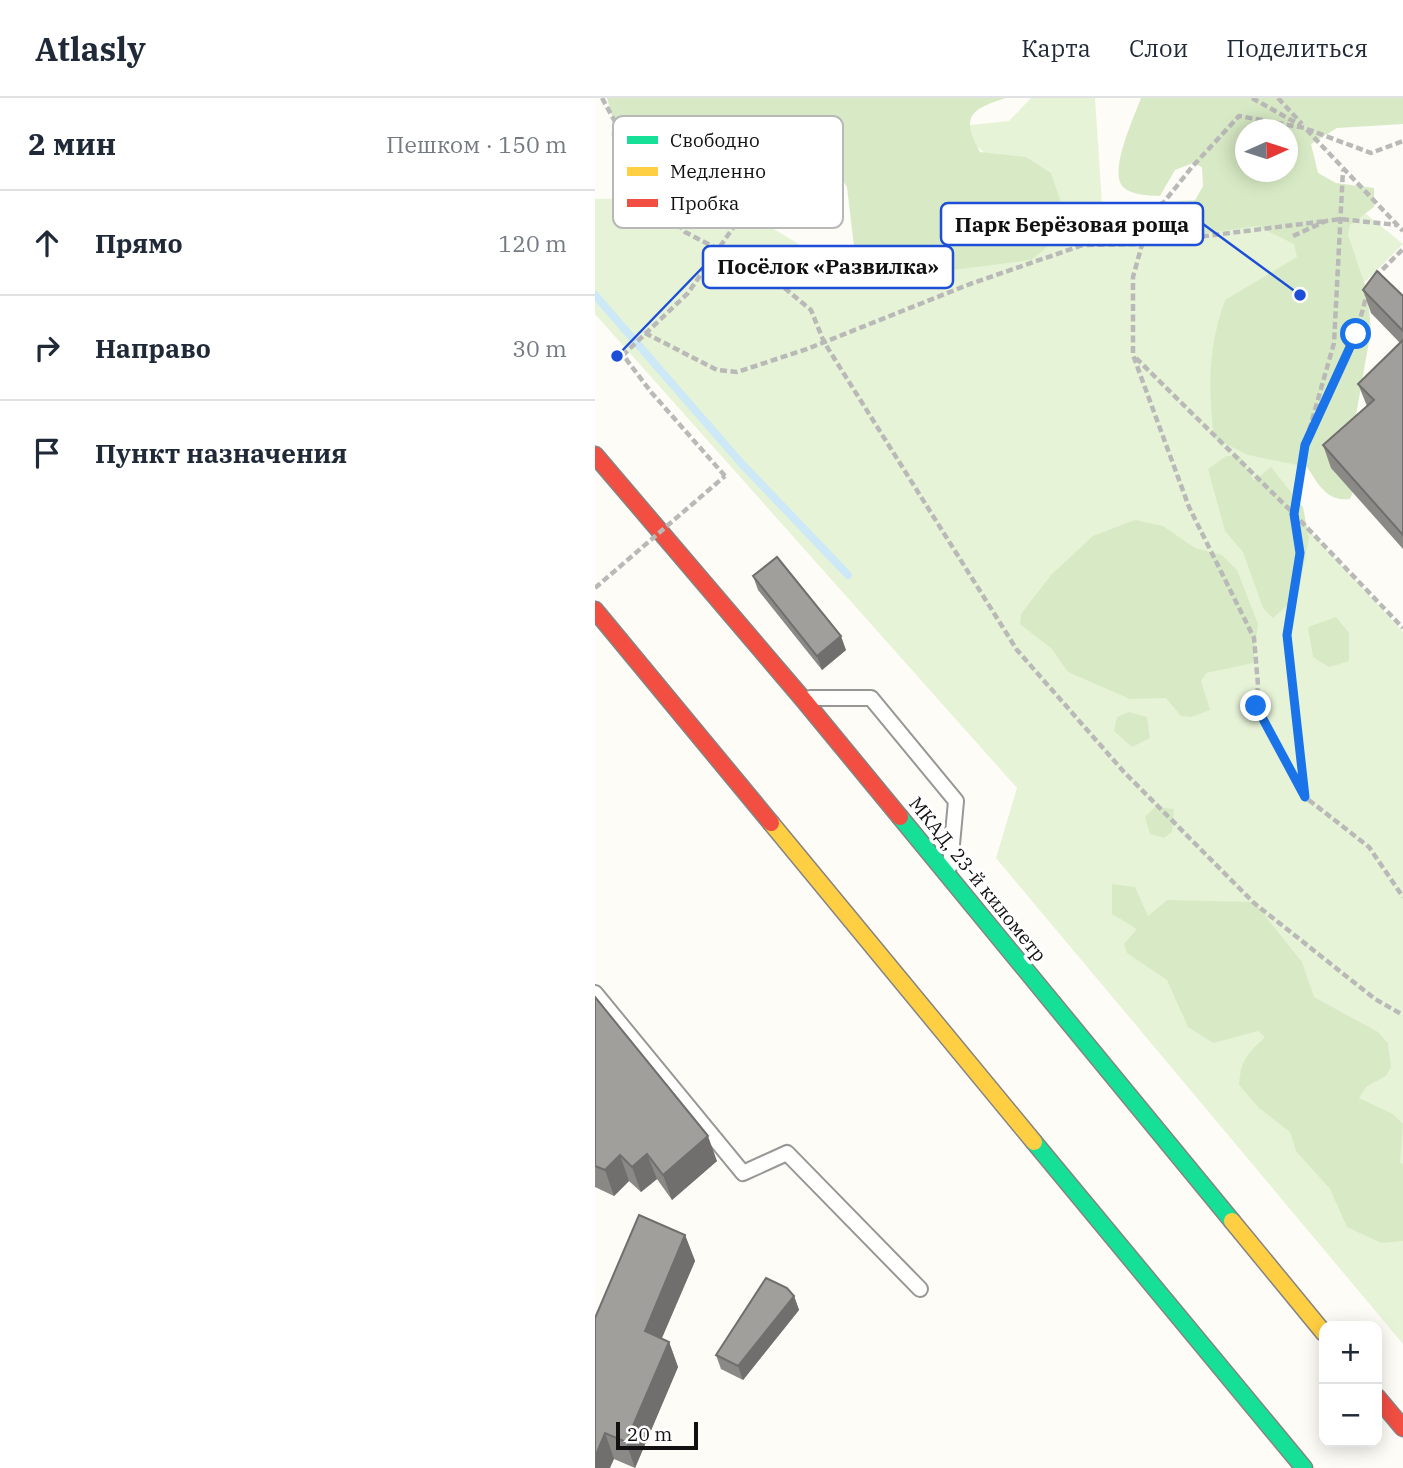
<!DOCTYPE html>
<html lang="ru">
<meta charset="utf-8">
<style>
:root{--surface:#fff;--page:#f6f6f7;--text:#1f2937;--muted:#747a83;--line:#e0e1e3}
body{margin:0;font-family:"IBM Plex Serif",serif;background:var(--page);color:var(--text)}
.controls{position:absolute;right:21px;bottom:21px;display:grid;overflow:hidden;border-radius:14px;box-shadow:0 4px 18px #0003}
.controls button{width:63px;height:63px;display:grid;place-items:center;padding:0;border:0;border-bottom:2px solid var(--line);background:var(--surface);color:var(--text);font:35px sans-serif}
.compass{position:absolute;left:640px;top:21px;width:63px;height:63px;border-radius:50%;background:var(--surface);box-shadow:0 4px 18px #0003;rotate:87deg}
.scale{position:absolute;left:21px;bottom:18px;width:82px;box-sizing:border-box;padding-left:7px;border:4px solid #111;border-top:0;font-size:19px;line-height:24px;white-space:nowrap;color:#111;-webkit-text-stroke:5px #fff;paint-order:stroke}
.stop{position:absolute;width:21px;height:21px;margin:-16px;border:5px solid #1a73e8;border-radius:50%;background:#fff}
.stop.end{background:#1a73e8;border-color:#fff;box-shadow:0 2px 7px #0008}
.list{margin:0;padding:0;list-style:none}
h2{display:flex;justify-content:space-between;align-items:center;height:91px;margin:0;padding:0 28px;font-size:30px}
h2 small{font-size:23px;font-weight:400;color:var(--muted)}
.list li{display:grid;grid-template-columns:46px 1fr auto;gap:21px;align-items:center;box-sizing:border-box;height:105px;padding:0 28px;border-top:2px solid var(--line)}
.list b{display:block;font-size:26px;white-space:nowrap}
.list em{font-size:23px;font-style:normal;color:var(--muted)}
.icon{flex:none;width:38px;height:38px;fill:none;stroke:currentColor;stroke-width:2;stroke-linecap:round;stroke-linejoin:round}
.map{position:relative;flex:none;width:808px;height:1370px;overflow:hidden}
header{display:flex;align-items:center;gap:42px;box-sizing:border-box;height:98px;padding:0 35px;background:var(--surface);border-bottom:2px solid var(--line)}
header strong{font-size:33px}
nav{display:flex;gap:38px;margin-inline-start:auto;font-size:24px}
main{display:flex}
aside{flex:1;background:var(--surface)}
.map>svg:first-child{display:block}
</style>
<header>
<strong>Atlasly</strong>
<nav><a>Карта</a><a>Слои</a><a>Поделиться</a></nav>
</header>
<main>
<aside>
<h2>2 мин<small>Пешком · 150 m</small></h2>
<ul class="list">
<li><svg class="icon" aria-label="ahead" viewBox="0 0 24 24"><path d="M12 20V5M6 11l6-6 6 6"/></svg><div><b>Прямо</b></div><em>120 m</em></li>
<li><svg class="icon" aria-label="right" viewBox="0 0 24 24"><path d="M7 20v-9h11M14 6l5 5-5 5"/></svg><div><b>Направо</b></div><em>30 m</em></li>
<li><svg class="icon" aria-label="arrive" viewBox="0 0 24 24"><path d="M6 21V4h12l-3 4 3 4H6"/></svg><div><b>Пункт назначения</b></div></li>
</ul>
</aside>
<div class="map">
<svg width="808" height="1370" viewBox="0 0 808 1370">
<rect width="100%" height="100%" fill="#fdfcf7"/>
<polygon fill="#f5f0f3" points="252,42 263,72 198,96 187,65"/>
<polygon fill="#e7f3d7" points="436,0 500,0 507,107 636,100 738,89 808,146 767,187 693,409 808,534 808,1246 401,760 422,690 0,216 0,101 116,99 184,134 239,168 290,177 414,74 357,29 414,23"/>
<g fill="#d8eac5" fill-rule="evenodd">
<path d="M12,0h399c-35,11 -46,18 -26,54l46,5 25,16 13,38 -8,29 -25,20 -110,14 -26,15h-21l-19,-34 -8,-68 -27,-41 -10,1 -13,68 -28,11 -17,-2 -33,-47 -15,-11 -62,-8 -31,-23 3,-12z"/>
<path d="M546,0h262v26l-66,4 -26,16 7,29 18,10 38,5v19l-24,18 -2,10 19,56 4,39 -16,91 3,59 -8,19c-23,3 -32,-15 -43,-32l-59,-12 -34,-17c-6,-50 -6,-91 11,-138l72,-43 -3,-13 -37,-18 -70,10 -8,-7 24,-43 -1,-19 -9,-4 -18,7 -15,26c-12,-1 -27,0 -37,-9 -15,-15 12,-72 18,-89zM650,32h42v42h-42z"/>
<polygon points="631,358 645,358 659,383 676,369 708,409 714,440 703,498 678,520 668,510 648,454 630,433 613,371"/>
<polygon points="540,422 568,428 600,450 627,457 642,472 663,526 658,565 611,575 606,583 615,612 596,619 586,618 571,600 535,601 473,574 457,551 425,526 426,516 456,477 498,438"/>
<polygon points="741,519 754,535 754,563 734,569 718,559 713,529"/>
<polygon points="534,614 552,619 555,640 537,649 519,633 522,619"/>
<polygon points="560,709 579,711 577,734 569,740 555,736 550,719"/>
<path d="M517,786l23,3 13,29 19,-16 87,2 48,60 12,35 64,35 10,11 3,24 -5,9 -19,10 -8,12 34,16 10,10 -3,38 3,3v76l-22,2 -34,-16 -17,-38 -34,-38 -6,-19 -31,-24 -20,-23c2,-26 8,-31 26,-48l-7,-6 -45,12 -25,-16 -21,-47 -40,-27 -3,-9 13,-15 -25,-15z"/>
</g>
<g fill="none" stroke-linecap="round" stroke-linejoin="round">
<polyline stroke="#cde8f7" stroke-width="8" points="0,197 146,365 253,477"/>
<defs>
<g id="lane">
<polyline points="215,600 276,600 361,703 355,768"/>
<polyline points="0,895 148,1075 192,1055 325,1191"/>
</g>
<g id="fast">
<polyline points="305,719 637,1123"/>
<polyline points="439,1044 709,1370"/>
</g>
<g id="slow">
<polyline points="176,725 439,1044"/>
<polyline points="637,1123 729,1235"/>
</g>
<g id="jam">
<polyline points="0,357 207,600 305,719"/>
<polyline points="0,512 176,725"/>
<polyline points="782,1299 808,1330"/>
</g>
</defs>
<use href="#lane" stroke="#979795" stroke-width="18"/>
<use href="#fast" stroke="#858482" stroke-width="19"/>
<use href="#slow" stroke="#858482" stroke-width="19"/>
<use href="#jam" stroke="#858482" stroke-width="19"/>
<g stroke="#b9b9b8" stroke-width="4.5" stroke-dasharray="7 3.5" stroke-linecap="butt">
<polyline points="7,0 67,109 90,134 175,178 216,212 229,244 422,552 529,674 659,805 780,901 808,917"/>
<polyline points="657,0 705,27"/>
<polyline points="683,0 707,26"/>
<polyline points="712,31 776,55 808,43"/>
<polyline points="556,114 538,179 538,257 594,409 659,540 663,587 661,608 710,699 774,749 808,799"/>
<polyline points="698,138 731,123 745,121 802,127"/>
<polyline points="492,147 547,146 731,123"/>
<polyline points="780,179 808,151"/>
<polyline points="50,235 122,272 142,274 212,251 375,186 488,147 533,128 569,104 597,69 644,18 710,30 808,133"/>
<polyline points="541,260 699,416 808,530"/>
<polyline points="716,334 761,236 772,196"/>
<polyline points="130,378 56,294 28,257 93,195 162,95 190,40"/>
<polyline points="709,696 692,537 705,455 699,416 710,347 739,245 748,72"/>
</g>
<use href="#lane" stroke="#fffffe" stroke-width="14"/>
<use href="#fast" stroke="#16e098" stroke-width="16"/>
<use href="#slow" stroke="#ffcf43" stroke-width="16"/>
<use href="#jam" stroke="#f24e42" stroke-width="16"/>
<polyline stroke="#b9b9b8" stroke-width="4.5" stroke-dasharray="7 3.5" stroke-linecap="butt" points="0,490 130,378"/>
</g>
<g fill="#8a8986">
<polygon points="768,192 808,198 808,451 736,370 728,347 772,308 763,286 805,245 776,215"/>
<polygon points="158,478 251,552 227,572 163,492"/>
<polygon points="0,899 122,1063 77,1102 62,1081 46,1094 34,1083 19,1098 0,1089"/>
<polygon points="90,1137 100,1163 67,1240 74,1244 83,1269 40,1370 19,1361 0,1370 0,1220"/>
<polygon points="199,1198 204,1212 148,1282 126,1271 121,1257"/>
</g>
<g fill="#716f6d">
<polygon points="246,538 251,552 227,572 222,558"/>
<polygon points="113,1038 122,1063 77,1102 68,1077"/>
<polygon points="52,1056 62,1081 46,1094 37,1069"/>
<polygon points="25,1057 34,1083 19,1098 10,1072"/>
<polygon points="90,1137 100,1163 59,1258 50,1233"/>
<polygon points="199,1198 204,1212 148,1282 143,1268"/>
<polygon points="74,1244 83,1269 40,1370 31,1344"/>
<polygon points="10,1335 19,1361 15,1370 0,1370 0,1359"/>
</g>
<g fill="#a19f9c" stroke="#716f6d" stroke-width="2">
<polygon points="782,173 808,198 808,233 768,192"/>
<polygon points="808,242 808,437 728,347 779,302 763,286"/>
<polygon points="182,459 246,538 222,558 158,478"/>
<polygon points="0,899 113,1038 68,1077 52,1056 37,1069 25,1057 10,1072 0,1068"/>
<polygon points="44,1117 90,1137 50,1233 74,1244 31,1344 10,1335 0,1359 0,1220"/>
<polygon points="171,1180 192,1190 199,1198 143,1268 121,1257"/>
</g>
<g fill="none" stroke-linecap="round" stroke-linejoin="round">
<polyline stroke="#1a73e8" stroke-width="9" points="661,608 710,699 692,537 705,455 699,416 710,347 761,236"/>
</g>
<g text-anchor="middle" stroke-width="7" stroke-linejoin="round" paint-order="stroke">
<g font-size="19" fill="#111" stroke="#fff">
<text transform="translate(383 781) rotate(51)" y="7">МКАД, 23-й километр</text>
</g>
</g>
<rect x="18" y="18" width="230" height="112" rx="10" fill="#fff" stroke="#b8b8b8" stroke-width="2"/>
<rect x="32" y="38" width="31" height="8" fill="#16e098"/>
<rect x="32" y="69" width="31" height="9" fill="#ffcf43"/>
<rect x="32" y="101" width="31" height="8" fill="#f24e42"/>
<g font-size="19" fill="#111">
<text x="75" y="49">Свободно</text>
<text x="75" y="80">Медленно</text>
<text x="75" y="112">Пробка</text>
</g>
<path fill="none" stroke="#1d4ed8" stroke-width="2.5" d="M705 197L608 126M22 258L108 169"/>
<g fill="#1d4ed8" stroke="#fff" stroke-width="2.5">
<circle cx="705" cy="197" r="7"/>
<circle cx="22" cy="258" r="7"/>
</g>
<g fill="#fff" stroke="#1d4ed8" stroke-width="2.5">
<rect x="346" y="105" width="262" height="42" rx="7"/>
<rect x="108" y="148" width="250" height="42" rx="7"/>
</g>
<g font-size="21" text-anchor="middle" font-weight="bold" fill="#111">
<text x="477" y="134">Парк Берёзовая роща</text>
<text x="233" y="176">Посёлок «Развилка»</text>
</g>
</svg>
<div class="controls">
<button>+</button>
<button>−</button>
</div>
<svg class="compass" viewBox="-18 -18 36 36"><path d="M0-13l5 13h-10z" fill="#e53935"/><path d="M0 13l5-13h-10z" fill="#747a83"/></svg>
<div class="scale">20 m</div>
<div class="stop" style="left:761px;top:236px"></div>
<div class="stop end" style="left:661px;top:608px"></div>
</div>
</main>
